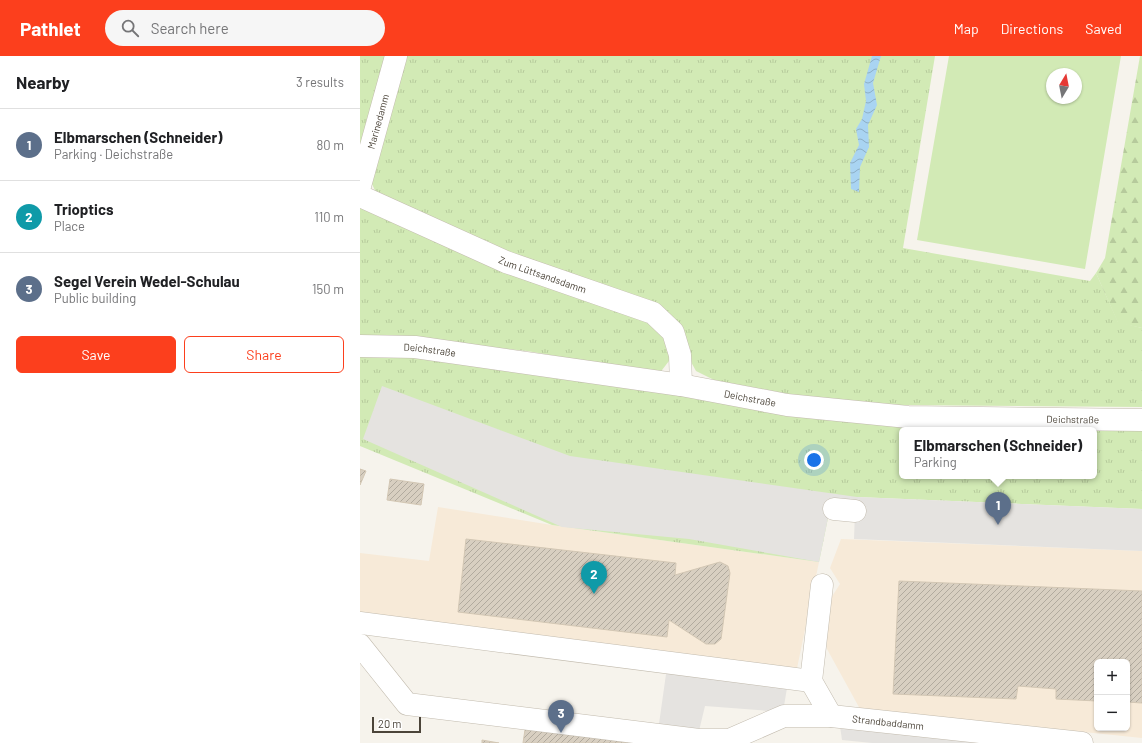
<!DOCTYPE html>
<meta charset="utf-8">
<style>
:root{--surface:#fff;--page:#f6f6f6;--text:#202124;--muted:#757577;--line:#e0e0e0;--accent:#fc3f1d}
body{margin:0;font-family:Barlow,sans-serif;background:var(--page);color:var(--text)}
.controls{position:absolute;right:12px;bottom:12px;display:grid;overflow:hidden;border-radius:6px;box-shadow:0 1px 3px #0004}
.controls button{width:36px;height:36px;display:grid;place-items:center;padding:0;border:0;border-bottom:1px solid var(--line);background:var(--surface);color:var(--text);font:20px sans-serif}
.compass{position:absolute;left:686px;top:12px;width:36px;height:36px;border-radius:50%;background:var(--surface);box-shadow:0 1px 3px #0004;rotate:10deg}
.scale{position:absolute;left:12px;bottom:10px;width:49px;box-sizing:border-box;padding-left:4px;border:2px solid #4b4439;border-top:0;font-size:11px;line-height:14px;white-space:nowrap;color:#4b4439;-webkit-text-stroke:3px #fff;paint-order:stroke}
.you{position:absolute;left:454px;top:404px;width:14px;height:14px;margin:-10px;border:3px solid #fff;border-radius:50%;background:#1a73e8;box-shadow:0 0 0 6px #1a73e833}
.badge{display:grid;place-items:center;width:26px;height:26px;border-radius:50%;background:var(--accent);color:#fff;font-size:13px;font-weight:700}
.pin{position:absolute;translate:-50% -33px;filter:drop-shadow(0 1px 2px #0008)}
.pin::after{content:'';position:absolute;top:21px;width:14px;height:12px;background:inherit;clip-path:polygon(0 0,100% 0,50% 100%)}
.popup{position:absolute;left:539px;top:371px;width:198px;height:52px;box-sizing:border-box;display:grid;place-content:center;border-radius:6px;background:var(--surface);filter:drop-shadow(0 1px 3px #0005);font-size:13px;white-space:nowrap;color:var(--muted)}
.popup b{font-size:15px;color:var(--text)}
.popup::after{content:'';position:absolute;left:50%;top:100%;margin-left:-8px;border:8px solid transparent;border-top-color:var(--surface)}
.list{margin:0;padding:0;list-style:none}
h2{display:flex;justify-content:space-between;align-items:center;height:52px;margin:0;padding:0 16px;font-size:17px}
h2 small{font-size:13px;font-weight:400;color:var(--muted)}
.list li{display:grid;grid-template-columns:26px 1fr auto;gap:12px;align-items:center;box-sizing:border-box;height:72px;padding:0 16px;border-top:1px solid var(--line)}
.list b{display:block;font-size:15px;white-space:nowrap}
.list p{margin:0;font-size:13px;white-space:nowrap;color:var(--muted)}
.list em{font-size:13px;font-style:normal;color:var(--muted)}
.actions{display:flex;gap:8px;padding:12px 16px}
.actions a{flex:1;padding:9px 0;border:1px solid var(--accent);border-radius:6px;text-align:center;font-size:14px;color:var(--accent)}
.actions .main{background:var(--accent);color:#fff}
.icon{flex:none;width:22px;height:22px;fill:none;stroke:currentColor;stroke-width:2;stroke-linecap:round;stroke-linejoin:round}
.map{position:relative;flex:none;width:782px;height:687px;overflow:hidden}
header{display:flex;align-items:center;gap:24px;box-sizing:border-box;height:56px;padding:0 20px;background:var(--accent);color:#fff}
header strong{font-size:19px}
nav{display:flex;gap:22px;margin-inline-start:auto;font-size:14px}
.search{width:280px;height:36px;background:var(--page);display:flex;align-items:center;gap:10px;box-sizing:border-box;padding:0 14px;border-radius:22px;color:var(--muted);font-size:15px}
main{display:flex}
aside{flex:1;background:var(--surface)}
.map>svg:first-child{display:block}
</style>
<header>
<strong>Pathlet</strong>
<div class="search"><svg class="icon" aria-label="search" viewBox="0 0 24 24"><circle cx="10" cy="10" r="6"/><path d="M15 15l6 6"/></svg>Search here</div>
<nav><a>Map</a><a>Directions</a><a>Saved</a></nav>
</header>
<main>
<aside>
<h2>Nearby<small>3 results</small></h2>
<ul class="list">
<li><span class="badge" style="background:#5c6f8a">1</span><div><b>Elbmarschen (Schneider)</b><p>Parking · Deichstraße</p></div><em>80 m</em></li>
<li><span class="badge" style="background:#0f9aa8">2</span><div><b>Trioptics</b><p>Place</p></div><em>110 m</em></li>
<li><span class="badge" style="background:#5c6f8a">3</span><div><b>Segel Verein Wedel-Schulau</b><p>Public building</p></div><em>150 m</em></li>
</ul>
<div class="actions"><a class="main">Save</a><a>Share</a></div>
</aside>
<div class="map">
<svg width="782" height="687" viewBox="0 0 782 687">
<defs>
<pattern id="grass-tufts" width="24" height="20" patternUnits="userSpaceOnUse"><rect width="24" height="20" fill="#d2eab5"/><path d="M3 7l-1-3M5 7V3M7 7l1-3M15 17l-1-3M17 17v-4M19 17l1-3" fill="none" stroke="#b6ca9c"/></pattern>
<pattern id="forest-firs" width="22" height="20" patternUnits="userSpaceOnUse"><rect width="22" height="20" fill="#d2eab5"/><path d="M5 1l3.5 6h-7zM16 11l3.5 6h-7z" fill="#b6ca9c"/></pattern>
<pattern id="water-waves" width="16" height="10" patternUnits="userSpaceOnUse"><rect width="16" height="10" fill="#a9d4f2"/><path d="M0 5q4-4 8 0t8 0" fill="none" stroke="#8caec5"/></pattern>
<pattern id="building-hatch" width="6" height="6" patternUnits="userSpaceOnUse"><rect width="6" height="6" fill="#d8cfc1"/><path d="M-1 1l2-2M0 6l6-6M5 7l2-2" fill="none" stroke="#b1aa9e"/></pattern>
</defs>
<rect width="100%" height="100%" fill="#f6f3ec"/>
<g fill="#f7ead8" fill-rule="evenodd">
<polygon points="78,451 192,469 459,506 435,622 0,560 0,497 69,505"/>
<path d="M481,483l301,12v187l-282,-29 -33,-60 -2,-18 6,-33 9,-14 -10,-16zM737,606h30v66h-30z"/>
</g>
<g fill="url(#grass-tufts)" fill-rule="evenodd">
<polygon points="0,0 31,0 0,121"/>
<polygon points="40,0 575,0 543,192 730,225 736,217 758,266 782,272 782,351 540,349 434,339 354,324 336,315 325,295 318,277 220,228 18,141 12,128 13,112"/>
<polygon points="0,145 287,257 309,280 312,301 299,318 167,295 68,285 0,280"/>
<path d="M0,301l77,1 249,38 456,32v81l-285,-12 -29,21 -9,44 -267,-37 -192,-79zM542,374h192v46h-192z"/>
</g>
<polygon fill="url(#forest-firs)" points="780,0 782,0 782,272 758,267 736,217 745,202"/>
<path fill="#d2eab5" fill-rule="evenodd" d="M589,0h172l-36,213 -168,-29zM692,18h24v24h-24z"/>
<g fill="#e5e3e0">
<polygon points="22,330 210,400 497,441 782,453 782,495 494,483 495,456 468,462 459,506 329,483 202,471 3,383"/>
<polygon points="307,611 428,626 423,656 345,650 338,679 298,675"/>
<polygon points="480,670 663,687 512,687 482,684"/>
</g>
<polygon fill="url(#water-waves)" points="512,0 521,0 513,27 517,49 508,69 509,91 500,111 499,136 491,133 490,107 499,89 496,73 502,63 506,45 504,28"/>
<g fill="url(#building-hatch)" stroke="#d3c7b4">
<polygon points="0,413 6,415 0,429"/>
<polygon points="30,423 64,428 61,449 27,444"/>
<polygon points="106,483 316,507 315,519 360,506 368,510 370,517 361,583 355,588 346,588 309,564 307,581 98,556"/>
<polygon points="539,525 782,535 782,647 767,646 767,606 737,606 737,645 696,643 696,633 658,630 656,643 533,638"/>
<polygon points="166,667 309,687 163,687"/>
<polygon points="122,684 139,687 122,687"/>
</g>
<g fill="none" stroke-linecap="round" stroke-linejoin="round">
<defs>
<g id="minor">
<path id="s1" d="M0,130l36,-130"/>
<path id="s2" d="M0,140l146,66 147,51 20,19 7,23 1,30"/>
<path id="s3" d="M0,290l55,1 266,38 106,20 121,12 234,3"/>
<polyline points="474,453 495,455"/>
<polyline points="462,529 451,625 471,660"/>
<polyline points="0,567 451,625"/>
<path id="s4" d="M0,589l47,59 292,36h30l55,-24h47l251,27"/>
</g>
</defs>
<use href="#minor" stroke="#c2bbae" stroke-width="23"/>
<use href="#minor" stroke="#fff" stroke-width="22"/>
</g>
<g text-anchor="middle" stroke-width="4" stroke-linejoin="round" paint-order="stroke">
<g font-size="10" fill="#4b4439" stroke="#fff">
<text dy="4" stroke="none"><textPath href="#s1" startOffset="67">Marinedamm</textPath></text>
<text dy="4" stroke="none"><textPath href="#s2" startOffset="199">Zum Lüttsandsdamm</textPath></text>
<text dy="4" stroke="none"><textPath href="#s3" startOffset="70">Deichstraße</textPath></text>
<text dy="4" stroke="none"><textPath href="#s3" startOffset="394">Deichstraße</textPath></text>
<text dy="4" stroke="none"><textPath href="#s3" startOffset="718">Deichstraße</textPath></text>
<text dy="4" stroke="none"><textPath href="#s4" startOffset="564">Strandbaddamm</textPath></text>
</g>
</g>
</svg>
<div class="controls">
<button>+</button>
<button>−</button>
</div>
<svg class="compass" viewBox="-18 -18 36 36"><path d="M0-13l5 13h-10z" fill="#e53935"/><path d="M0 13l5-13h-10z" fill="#757577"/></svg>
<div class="scale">20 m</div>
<div class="you"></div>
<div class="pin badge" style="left:638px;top:469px;background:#5c6f8a">1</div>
<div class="popup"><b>Elbmarschen (Schneider)</b>Parking</div>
<div class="pin badge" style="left:234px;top:538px;background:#0f9aa8">2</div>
<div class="pin badge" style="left:201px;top:677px;background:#5c6f8a">3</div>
</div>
</main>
